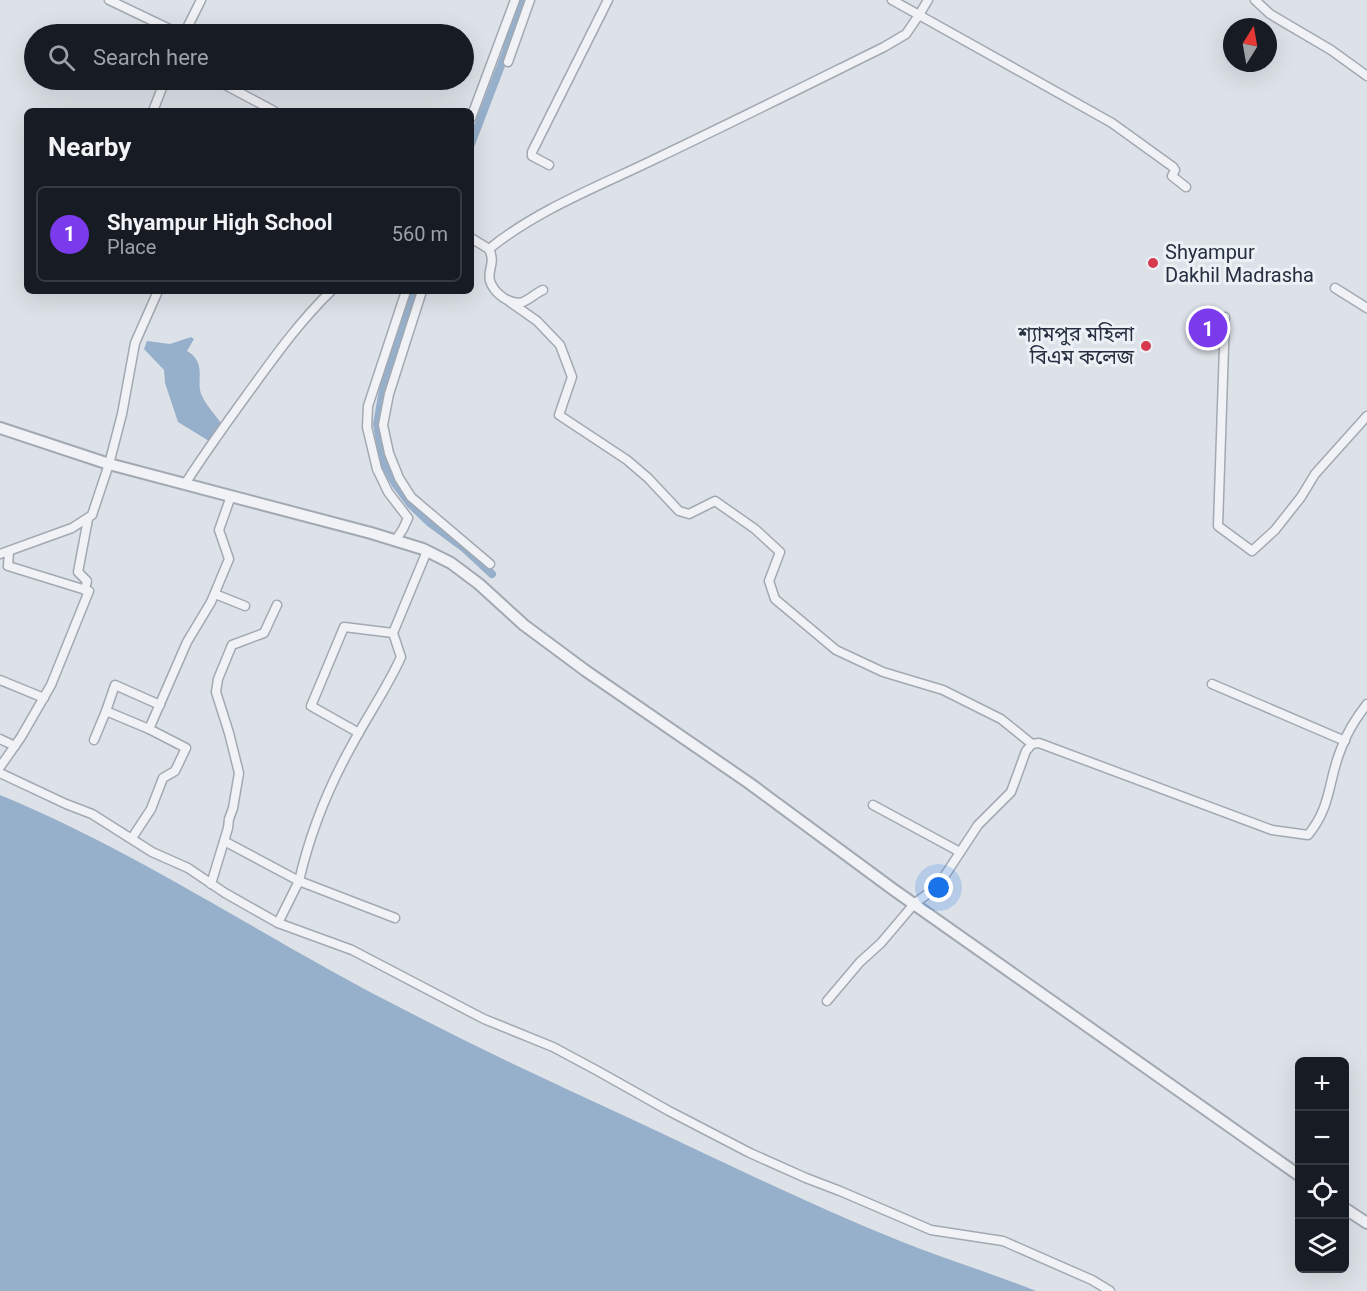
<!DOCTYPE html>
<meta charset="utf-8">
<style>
:root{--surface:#171b24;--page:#20242c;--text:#f1f3f6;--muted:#9ea1a6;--line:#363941;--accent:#7c3aed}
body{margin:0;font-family:Roboto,"Noto Sans Bengali",sans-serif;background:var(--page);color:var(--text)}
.controls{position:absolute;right:18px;bottom:18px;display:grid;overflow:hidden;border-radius:9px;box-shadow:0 6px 24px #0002}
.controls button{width:54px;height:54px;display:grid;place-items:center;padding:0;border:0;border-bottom:2px solid var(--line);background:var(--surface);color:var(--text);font:30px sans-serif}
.compass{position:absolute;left:1223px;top:18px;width:54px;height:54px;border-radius:50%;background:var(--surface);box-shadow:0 6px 24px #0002;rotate:11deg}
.you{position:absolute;left:939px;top:888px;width:21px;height:21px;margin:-15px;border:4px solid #fff;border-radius:50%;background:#1a73e8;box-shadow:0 0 0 9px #1a73e833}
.badge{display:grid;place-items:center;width:39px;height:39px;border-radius:50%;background:var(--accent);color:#fff;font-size:20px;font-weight:700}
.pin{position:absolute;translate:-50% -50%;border:3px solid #fff;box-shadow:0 2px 6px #0006}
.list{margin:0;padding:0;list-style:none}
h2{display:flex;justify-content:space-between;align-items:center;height:78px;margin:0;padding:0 24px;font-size:26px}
h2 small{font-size:20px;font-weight:400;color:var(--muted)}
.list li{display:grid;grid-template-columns:39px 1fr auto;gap:18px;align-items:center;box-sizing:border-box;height:96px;margin:0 12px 12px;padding:0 12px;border:2px solid var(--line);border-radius:9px}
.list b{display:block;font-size:22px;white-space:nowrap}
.list p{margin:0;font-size:20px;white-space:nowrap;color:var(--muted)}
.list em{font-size:20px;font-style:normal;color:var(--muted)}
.icon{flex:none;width:33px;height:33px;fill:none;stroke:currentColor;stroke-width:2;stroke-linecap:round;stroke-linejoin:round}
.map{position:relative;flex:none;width:1367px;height:1291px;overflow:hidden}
.search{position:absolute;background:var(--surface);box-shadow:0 6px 24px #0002;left:24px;top:24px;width:450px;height:66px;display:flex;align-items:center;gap:15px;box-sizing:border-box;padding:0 21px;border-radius:33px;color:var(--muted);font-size:22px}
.panel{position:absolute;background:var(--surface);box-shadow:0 6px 24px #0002;left:24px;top:108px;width:450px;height:186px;border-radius:9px}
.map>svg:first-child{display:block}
</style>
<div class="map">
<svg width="1367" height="1291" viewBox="0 0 1367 1291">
<rect width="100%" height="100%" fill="#dde2e8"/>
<g fill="#96afcb">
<path d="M191,337l3,2 -7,12c21,12 8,31 15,45 5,11 14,19 20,29l-13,16 -31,-19 -13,-39 -1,-13 -20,-21 3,-8 23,3z"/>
<path d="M0,795c141,58 267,145 403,214 78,41 159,78 239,115 85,40 171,82 258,117 45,18 91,32 136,50h-1036z"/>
</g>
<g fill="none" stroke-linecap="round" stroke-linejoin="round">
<g stroke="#96afcb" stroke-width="8">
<polyline points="506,46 524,0"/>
<polyline points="471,144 510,42"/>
<polyline points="415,291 386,373 377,424 383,462 396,485 410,504 430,523 464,548 492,574"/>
</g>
<defs>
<g id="minor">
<polyline points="109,0 180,34"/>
<polyline points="892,0 919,15 928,0"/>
<polyline points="1255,0 1270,14 1331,50 1367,76"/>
<polyline points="184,34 201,0"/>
<polyline points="508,62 530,0"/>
<polyline points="216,80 274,111"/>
<polyline points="153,111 165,80"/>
<polyline points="471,118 515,0"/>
<polyline points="549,165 532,156 532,152 608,0"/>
<path d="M471,238l18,11c48,-39 108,-62 164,-89 78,-37 154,-75 231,-113l22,-13 13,-19 193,108 61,44 2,3 -3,6 14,11"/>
<path d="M489,249c7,15 -2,20 1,32 4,12 20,25 33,21 7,-3 13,-9 20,-12"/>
<polyline points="1335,288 1367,308"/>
<polyline points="422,291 389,394 383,425 389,453 399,478 411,497 490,564"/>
<polyline points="510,302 537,321 560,345 572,377 559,415 627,460 648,478 679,511 689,514 715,501 755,529 780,552 769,581 775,599 836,650 883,672 943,690 1001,719 1032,744"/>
<polyline points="1225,317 1218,526 1252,551 1275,530 1301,497 1315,474 1367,416"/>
<path d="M185,484c19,-30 40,-59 61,-88 27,-37 52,-73 85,-105"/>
<polyline points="395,541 403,529 408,518 388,492 377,469 367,427 368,406 406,291"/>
<polyline points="0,554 72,528 92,515 109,464 122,414 135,343 158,291"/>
<polyline points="85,590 87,581 78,572 88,519"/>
<polyline points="215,594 245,606"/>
<polyline points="0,680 44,698"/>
<polyline points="1212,684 1345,741"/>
<polyline points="106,711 115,685 160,705"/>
<polyline points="359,733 311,706 344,627 393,633"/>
<polyline points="0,739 15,746"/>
<polyline points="94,740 106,711 149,729"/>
<polyline points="0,767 21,737 51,685 89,591 8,566 9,552"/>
<polyline points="0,773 66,804 92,814 152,852 188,868 225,893 278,923 352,950 484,1019 553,1047 596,1070 669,1111 750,1153 806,1178 840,1191 931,1230 1003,1241 1092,1280 1110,1291"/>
<polyline points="873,805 960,852"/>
<polyline points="132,838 151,809 163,778 175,771 186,748 149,729 187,642 211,602 229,559 219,530 231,496"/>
<polyline points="224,841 299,881 278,923"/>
<polyline points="211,884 228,828 229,819 233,808 239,773 229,733 216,692 218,679 232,645 264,633 277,605"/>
<path d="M395,918l-96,-37c11,-48 29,-93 53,-136 16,-30 35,-57 49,-88l-8,-24 34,-82"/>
<path d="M827,1001l33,-39 21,-19 33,-39 24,-18 40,-61 33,-33 15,-41 6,-7 7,-1 233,87 36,5c24,-29 20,-55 33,-86 6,-17 15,-31 26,-45"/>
</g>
<g id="tertiary">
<polyline points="0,428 109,464 371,533 423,549 451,563 479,584 524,625 586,671 749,783 894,890 1300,1176"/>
<polyline points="1344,1208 1367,1223"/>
</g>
</defs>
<use href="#minor" stroke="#a2a9b2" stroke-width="11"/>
<use href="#tertiary" stroke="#a2a9b2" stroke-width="14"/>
<use href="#minor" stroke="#f0f2f6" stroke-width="8"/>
<use href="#tertiary" stroke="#f0f2f6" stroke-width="10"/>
</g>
<g fill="#d7394f" stroke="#edf1f6" stroke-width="2">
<circle cx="1153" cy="263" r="6"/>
<circle cx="1146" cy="346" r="6"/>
</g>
<g text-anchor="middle" stroke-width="6" stroke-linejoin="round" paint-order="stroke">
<g font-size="20" fill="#262f40" stroke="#edf1f6" text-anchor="start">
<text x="1165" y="259">Shyampur<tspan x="1165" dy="23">Dakhil Madrasha</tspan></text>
<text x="1134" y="341" text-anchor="end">শ্যামপুর মহিলা<tspan x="1134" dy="23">বিএম কলেজ</tspan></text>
</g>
</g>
</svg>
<div class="controls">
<button>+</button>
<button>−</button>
<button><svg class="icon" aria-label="locate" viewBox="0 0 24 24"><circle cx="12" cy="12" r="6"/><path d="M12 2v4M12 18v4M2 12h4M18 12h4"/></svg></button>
<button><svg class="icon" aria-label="layers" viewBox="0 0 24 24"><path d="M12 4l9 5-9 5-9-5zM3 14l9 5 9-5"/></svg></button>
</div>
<svg class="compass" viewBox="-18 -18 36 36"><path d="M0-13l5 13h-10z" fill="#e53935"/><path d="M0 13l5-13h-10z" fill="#9ea1a6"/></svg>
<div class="you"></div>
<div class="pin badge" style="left:1208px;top:328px">1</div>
<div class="search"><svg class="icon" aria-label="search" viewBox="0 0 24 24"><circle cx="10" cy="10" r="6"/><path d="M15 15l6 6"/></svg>Search here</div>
<section class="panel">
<h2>Nearby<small></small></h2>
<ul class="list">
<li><span class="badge">1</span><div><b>Shyampur High School</b><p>Place</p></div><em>560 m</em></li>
</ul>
</section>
</div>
